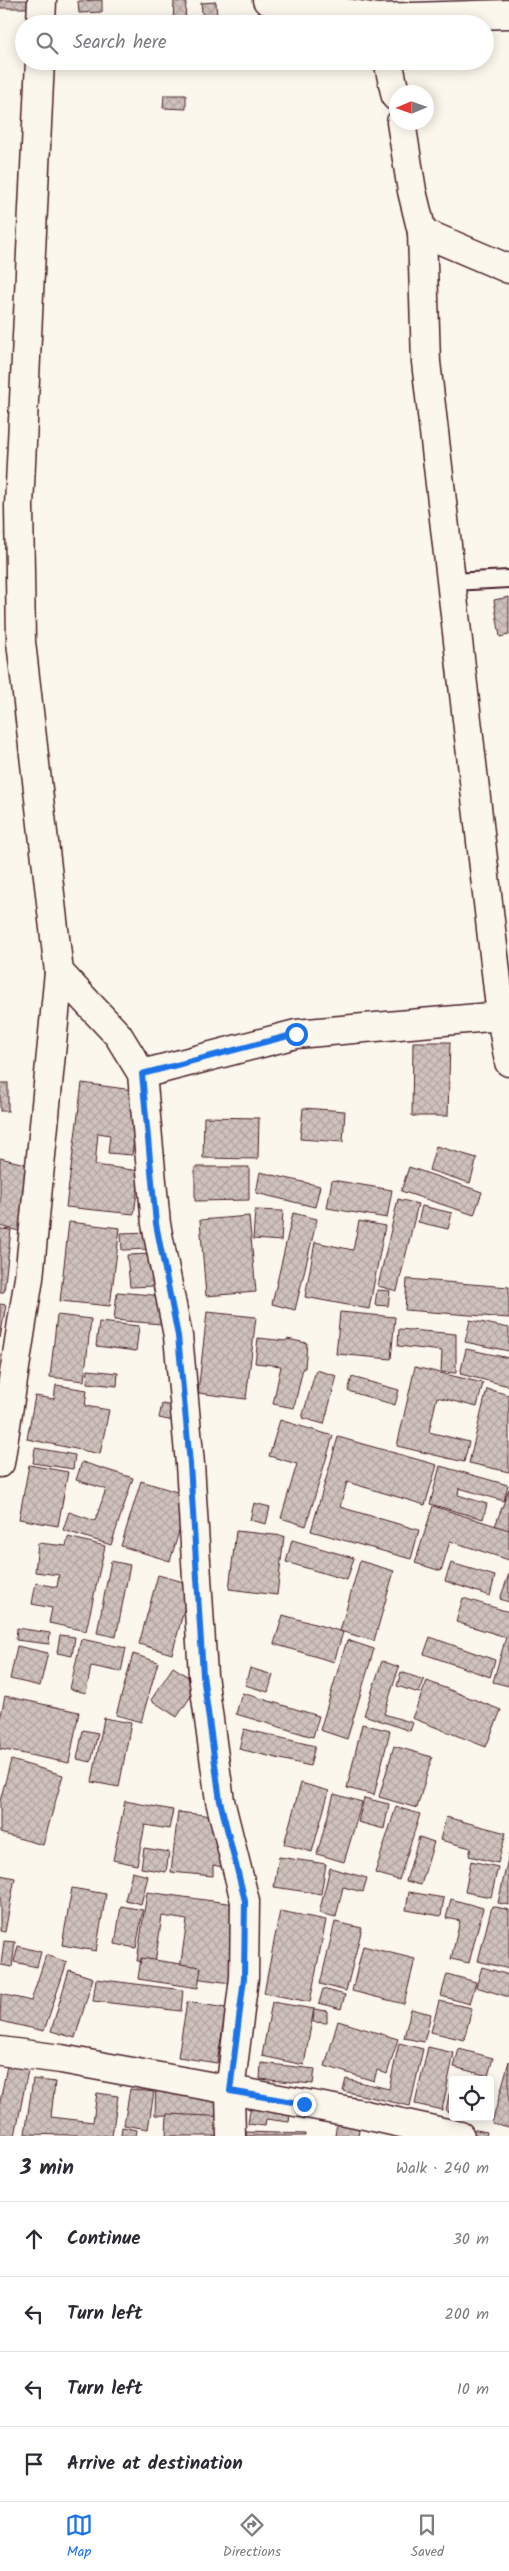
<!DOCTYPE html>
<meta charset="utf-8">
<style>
:root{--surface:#fff;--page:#f2f2f3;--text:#2b2b33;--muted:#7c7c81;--line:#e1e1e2;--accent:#1a73e8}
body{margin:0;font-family:Kalam,sans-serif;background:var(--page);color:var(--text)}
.controls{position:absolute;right:15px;bottom:15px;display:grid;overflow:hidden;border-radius:5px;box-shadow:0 2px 12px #0003}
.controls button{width:45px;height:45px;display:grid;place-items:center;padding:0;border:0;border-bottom:1px solid var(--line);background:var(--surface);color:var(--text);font:25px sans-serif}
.compass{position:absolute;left:389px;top:85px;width:45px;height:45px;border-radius:50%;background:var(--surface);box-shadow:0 2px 12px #0003;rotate:268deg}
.stop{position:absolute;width:15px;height:15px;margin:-11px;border:4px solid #1a73e8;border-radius:50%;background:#fff}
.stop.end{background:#1a73e8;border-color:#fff;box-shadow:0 1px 5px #0008}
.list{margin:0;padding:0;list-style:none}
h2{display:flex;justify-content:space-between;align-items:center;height:65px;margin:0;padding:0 20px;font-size:21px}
h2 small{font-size:16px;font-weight:400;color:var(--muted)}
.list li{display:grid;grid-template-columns:32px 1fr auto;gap:15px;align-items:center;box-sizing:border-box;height:75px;padding:0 20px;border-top:1px solid var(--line)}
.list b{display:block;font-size:19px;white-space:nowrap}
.list em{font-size:16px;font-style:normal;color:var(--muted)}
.icon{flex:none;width:28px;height:28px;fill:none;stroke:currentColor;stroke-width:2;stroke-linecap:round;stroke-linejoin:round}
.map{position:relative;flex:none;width:509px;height:2136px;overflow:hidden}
.search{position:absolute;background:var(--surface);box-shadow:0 2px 12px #0003;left:15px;right:15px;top:15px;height:55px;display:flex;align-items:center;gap:12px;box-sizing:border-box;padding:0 18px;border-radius:28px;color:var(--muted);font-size:19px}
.sheet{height:365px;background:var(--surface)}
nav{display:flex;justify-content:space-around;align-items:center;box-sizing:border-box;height:70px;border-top:1px solid var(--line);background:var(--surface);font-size:14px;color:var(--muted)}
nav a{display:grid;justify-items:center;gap:2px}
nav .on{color:var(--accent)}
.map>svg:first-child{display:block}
</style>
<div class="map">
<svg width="509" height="2136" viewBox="0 0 509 2136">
<defs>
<pattern id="building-cross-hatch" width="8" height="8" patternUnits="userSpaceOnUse" patternTransform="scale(1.25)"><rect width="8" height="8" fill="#cfc2bc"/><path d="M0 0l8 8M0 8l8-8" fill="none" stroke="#b3a6a2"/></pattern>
</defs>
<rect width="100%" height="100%" fill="#fbf7ec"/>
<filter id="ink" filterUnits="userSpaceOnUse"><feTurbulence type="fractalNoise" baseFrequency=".02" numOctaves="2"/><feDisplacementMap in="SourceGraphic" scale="10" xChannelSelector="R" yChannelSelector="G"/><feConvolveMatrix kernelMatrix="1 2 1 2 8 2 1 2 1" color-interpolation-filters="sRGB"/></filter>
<g filter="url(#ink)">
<g fill="url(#building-cross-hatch)" stroke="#4a1f2b">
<rect x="0" y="0" width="41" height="8"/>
<polygon points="102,0 102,12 79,13 78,1"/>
<polygon points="174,1 186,2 185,23 173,23"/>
<polygon points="216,2 217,19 203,20 201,3"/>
<rect x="273" y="12" width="52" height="12"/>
<polygon points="164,95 186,95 186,109 163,108"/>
<polygon points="509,597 509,635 500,637 494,600"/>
<polygon points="413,1042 450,1042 448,1116 412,1116"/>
<rect x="0" y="1083" width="8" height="28"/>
<polygon points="82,1083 140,1091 132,1155 108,1153 110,1135 98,1133 95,1165 140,1171 134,1214 66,1207"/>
<polygon points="303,1108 345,1111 343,1142 300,1139"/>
<polygon points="204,1117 259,1118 258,1159 203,1158"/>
<polygon points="436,1146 477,1158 470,1183 429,1170"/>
<polygon points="0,1158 38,1167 23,1232 0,1226"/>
<polygon points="195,1167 249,1167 249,1200 195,1201"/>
<polygon points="409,1167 482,1192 474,1215 401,1191"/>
<polygon points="260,1172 320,1186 315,1207 256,1193"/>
<polygon points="332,1180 392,1190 387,1218 327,1208"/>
<polygon points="398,1199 418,1204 397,1291 378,1286"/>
<polygon points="422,1206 452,1213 448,1229 418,1222"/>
<polygon points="255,1210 283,1211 281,1241 253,1239"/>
<polygon points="293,1213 317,1219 295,1310 272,1304"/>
<polygon points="249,1216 256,1292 206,1296 200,1220"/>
<polygon points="359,1221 385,1226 369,1309 305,1297 315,1242 353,1250"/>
<polygon points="69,1222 120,1228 110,1306 60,1301"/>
<polygon points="0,1229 11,1230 4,1292 0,1292"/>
<polygon points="150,1232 150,1249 122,1250 121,1233"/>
<polygon points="153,1254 155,1286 130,1287 127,1255"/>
<polygon points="407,1279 509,1287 509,1318 405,1310"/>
<polygon points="377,1290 390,1291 388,1306 375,1305"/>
<polygon points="117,1292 164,1296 161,1324 114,1320"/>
<polygon points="0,1304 6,1305 0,1338"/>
<polygon points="207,1312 256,1317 246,1399 198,1393"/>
<polygon points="340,1312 395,1317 391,1359 336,1354"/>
<polygon points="57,1315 91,1319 84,1381 50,1377"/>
<polygon points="470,1320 509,1328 509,1351 465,1342"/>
<polygon points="99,1322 139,1326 136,1351 96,1346"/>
<polygon points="399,1329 456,1334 456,1373 441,1372 442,1351 398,1346"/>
<polygon points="258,1338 286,1341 287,1339 307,1343 305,1368 303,1368 294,1408 273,1404 281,1366 255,1363"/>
<polygon points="466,1349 509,1358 509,1386 460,1374"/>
<polygon points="415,1367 483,1383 477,1407 437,1397 429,1432 469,1442 464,1462 397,1446"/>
<polygon points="88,1370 118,1373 117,1386 87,1383"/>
<polygon points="316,1370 337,1376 324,1424 302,1418"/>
<polygon points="352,1377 399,1390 395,1405 348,1391"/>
<polygon points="56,1385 87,1390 85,1406 109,1410 100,1454 27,1439 35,1396 54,1399"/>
<polygon points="487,1389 509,1395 509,1472 469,1463"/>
<polygon points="162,1404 180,1407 178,1422 159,1418"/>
<polygon points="280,1420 333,1436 306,1526 281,1518 297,1464 269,1456"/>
<polygon points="338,1437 437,1465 425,1505 347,1482 340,1507 419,1530 411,1559 311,1531"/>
<polygon points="35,1448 75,1455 73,1469 33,1463"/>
<polygon points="82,1462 133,1478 111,1545 63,1530 69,1512 95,1521 106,1489 76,1480"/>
<polygon points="29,1465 68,1472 58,1526 19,1519"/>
<polygon points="440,1466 508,1485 504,1501 459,1488 458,1495 487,1504 483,1519 430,1504"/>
<polygon points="141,1481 190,1496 170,1561 121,1546"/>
<polygon points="509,1489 509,1531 495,1526"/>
<polygon points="254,1503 270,1507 266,1524 250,1520"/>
<polygon points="433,1506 509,1530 509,1560 450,1541 441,1571 415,1563"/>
<polygon points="236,1531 284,1536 277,1595 229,1589"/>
<polygon points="68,1537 105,1546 86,1631 49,1623 52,1608 32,1604 36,1583 57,1587 59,1575 35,1572 38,1543 66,1546"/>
<polygon points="292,1540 354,1558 347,1580 286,1562"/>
<polygon points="111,1561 130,1565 116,1637 97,1633"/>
<polygon points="360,1561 394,1571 374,1641 340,1631"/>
<polygon points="451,1563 495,1576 490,1596 445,1581"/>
<polygon points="509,1574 509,1602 500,1599"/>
<polygon points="158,1575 191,1584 172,1654 139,1644"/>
<polygon points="463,1598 509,1612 509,1686 493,1682 506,1637 456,1622"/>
<polygon points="283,1615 343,1632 334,1662 274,1644"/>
<polygon points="17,1628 50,1633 49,1644 16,1640"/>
<polygon points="60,1635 75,1637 72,1656 57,1653"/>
<polygon points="430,1637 495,1660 490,1677 424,1654"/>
<polygon points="81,1639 126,1648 121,1672 91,1666 86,1693 70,1689"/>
<polygon points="347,1640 374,1649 347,1739 320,1730"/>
<polygon points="17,1646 48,1653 40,1686 10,1679"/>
<polygon points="133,1654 158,1662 141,1722 116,1715"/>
<polygon points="382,1661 399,1667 384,1714 413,1723 410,1731 364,1715"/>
<polygon points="173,1667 199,1684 177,1717 151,1700"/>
<polygon points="250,1668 273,1675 268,1692 245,1685"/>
<polygon points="401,1672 424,1680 419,1693 397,1686"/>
<polygon points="427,1681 501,1710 486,1747 412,1718"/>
<polygon points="242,1693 319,1716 313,1737 236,1714"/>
<polygon points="5,1696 79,1712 69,1763 0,1749 0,1720"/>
<polygon points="104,1718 131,1723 119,1787 92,1782"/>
<polygon points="362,1724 390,1731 374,1795 347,1788"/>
<polygon points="244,1729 315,1746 310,1766 239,1749"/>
<polygon points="83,1730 98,1733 91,1762 77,1759"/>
<polygon points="394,1746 432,1757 417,1808 379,1797"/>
<polygon points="11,1760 63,1775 43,1845 0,1833 0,1801"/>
<polygon points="301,1783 329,1791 312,1852 284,1844"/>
<polygon points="334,1794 362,1802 344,1862 317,1854"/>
<polygon points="364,1798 389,1804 384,1829 358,1822"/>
<polygon points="125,1801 173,1810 169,1829 145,1825 137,1865 113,1860"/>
<polygon points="396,1807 420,1814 399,1880 375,1873"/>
<polygon points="178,1812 222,1817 222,1867 213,1865 213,1876 171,1872"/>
<polygon points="446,1817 506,1833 498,1863 469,1856 471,1848 440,1840"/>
<polygon points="419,1837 434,1842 421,1885 406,1881"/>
<polygon points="144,1848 169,1852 166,1872 141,1868"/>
<polygon points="509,1854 509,1905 498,1903"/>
<polygon points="279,1857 326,1864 321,1894 274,1887"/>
<polygon points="471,1861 498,1867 491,1897 465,1892"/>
<polygon points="330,1868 367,1878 363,1892 343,1887 336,1917 319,1913"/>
<polygon points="132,1872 148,1876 141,1904 125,1900"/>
<polygon points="0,1875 15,1878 5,1932 0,1931"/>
<polygon points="72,1888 106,1894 96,1951 62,1945"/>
<polygon points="147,1892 242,1905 231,1983 179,1976 187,1920 162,1916 155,1963 137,1961"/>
<polygon points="409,1892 444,1898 441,1916 406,1910"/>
<polygon points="451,1899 483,1908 469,1963 451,1959 460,1921 446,1918"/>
<polygon points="121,1906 143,1910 136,1948 115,1944"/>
<polygon points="492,1906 509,1910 509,1969 478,1961"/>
<polygon points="280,1911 326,1920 310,2002 264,1993"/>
<polygon points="335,1922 362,1928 346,1991 320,1984"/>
<polygon points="4,1941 15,1942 12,1967 1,1965"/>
<polygon points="18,1946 41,1952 37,1967 14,1962"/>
<polygon points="363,1946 415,1959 404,2004 352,1991"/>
<polygon points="46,1955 67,1962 44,2031 0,2021 1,1994 31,2001"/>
<polygon points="141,1958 201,1967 198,1988 138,1979"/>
<polygon points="482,1967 509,1975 509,1997 476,1987"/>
<polygon points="69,1970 93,1978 75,2038 51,2031"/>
<polygon points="447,1974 476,1982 470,2004 441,1996"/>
<polygon points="96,1979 183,1990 181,2011 93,2001"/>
<polygon points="323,1989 345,1995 341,2009 319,2003"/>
<polygon points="439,2001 472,2008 464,2040 431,2032"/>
<polygon points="187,2002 226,2008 217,2063 178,2057"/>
<polygon points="272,2002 314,2009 304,2065 262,2056"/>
<polygon points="314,2009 327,2011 327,2023 313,2022"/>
<polygon points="411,2009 431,2014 424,2042 404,2038"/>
<polygon points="338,2021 398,2039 387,2074 377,2070 374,2081 325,2066"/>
<polygon points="399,2043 423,2049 410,2106 343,2091 346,2079 389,2089"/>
<polygon points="428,2047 454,2053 442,2110 415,2104"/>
<polygon points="459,2049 493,2058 488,2076 454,2067"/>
<polygon points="9,2055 30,2060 15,2136 0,2136 0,2102"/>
<polygon points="509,2061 509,2127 492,2123"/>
<polygon points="261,2063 315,2069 313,2084 260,2079"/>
<polygon points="33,2079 55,2082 51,2117 93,2122 97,2093 118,2096 112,2136 25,2134"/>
<polygon points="156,2082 228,2084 227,2117 155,2115"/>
<polygon points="130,2089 154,2092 148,2129 124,2125"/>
<polygon points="253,2090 293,2095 289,2122 266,2119 265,2126 248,2124"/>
<polygon points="449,2094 453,2094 453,2112 446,2111"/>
<polygon points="363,2102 358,2136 335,2136 337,2122"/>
<polygon points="167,2114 230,2117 229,2136 166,2136"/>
<polygon points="435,2122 487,2132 486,2136 433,2136"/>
<polygon points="122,2127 137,2130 136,2136 121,2136"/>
<polygon points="246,2132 305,2134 305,2136 246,2136"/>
</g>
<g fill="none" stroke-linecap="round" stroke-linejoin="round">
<defs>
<polyline id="service" points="452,582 509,579"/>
<g id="minor">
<polyline points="41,24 42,0"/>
<polyline points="388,61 396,97"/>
<polyline points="401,122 412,191 422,232 426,362 501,1016 509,1062"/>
<polyline points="422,232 509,269"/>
<polyline points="59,972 118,1035 142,1074 156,1224 178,1336 190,1464 203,1675 220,1801 245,1901 244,1978 230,2091 231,2136"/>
<polyline points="142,1074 296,1034 501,1016"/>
<polyline points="0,1463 29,1278 59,972 21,642 19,506 40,61"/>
<polyline points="0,2051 61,2059 356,2113 460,2136"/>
</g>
<polyline id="tertiary" points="267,0 377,18 509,14"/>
</defs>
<use href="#service" stroke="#4a1f2b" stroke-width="20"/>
<use href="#minor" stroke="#4a1f2b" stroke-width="31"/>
<use href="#tertiary" stroke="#4a1f2b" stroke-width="31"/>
<use href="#service" stroke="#fbf7ec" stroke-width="16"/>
<use href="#minor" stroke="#fbf7ec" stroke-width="28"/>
<use href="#tertiary" stroke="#fbf7ec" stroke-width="28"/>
</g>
</g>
<g fill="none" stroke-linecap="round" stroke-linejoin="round" filter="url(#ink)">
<polyline stroke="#1a73e8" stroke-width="6" points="296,1034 142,1074 156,1224 178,1336 190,1464 203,1675 220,1801 245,1901 244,1978 230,2091 304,2104"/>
</g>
</svg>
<div class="controls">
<button><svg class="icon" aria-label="locate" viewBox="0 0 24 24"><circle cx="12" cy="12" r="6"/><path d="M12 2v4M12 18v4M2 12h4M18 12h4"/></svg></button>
</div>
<svg class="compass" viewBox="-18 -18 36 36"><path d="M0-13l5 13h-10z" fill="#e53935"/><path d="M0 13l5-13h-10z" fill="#7c7c81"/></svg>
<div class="stop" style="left:296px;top:1034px"></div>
<div class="stop end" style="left:304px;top:2104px"></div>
<div class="search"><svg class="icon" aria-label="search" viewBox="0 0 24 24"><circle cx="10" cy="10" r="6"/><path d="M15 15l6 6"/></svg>Search here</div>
</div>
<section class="sheet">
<h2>3 min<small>Walk · 240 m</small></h2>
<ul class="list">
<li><svg class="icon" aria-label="ahead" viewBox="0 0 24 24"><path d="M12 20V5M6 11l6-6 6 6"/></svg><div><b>Continue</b></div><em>30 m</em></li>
<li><svg class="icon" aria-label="left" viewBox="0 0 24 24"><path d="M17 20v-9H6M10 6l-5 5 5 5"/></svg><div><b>Turn left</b></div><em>200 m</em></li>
<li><svg class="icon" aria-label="left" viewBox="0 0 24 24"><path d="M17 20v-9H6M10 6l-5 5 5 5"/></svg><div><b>Turn left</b></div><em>10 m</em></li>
<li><svg class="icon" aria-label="arrive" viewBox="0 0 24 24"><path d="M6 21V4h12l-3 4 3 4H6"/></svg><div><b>Arrive at destination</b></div></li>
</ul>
</section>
<nav>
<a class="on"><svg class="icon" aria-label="map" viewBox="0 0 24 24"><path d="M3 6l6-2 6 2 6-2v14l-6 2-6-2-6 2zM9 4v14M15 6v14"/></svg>Map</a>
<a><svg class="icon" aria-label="directions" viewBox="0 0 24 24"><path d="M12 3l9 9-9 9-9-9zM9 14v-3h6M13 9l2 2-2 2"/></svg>Directions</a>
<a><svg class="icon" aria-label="saved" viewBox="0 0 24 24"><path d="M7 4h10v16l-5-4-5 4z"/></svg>Saved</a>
</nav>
